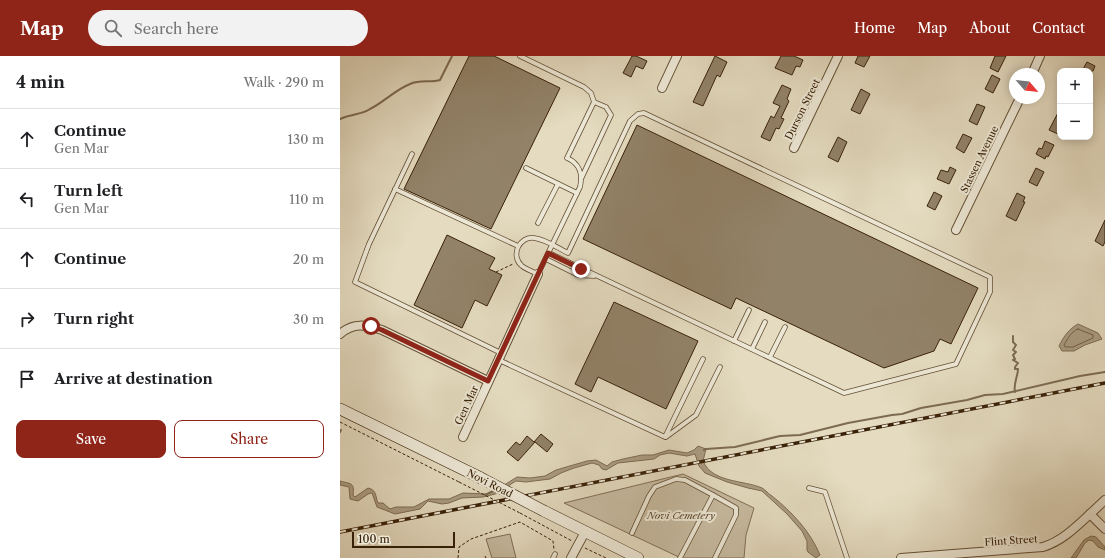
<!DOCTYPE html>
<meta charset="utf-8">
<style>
:root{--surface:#fff;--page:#f2f2f2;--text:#202124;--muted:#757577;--line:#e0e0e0;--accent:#8f2418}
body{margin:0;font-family:"Libre Caslon Text",serif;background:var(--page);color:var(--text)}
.controls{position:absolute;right:12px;top:12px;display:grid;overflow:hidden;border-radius:8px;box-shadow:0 2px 10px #0003}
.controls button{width:36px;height:36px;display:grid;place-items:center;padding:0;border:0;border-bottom:1px solid var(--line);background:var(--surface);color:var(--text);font:20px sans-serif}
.compass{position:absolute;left:669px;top:12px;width:36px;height:36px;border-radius:50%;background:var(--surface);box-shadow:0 2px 10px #0003;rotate:118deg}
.scale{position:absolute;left:12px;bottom:10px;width:103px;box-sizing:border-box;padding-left:4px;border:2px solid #392108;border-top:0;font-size:11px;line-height:14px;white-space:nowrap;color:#392108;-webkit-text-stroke:3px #ede8d6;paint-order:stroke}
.stop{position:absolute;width:12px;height:12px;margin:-9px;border:3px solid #8f2418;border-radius:50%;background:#fff}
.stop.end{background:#8f2418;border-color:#fff;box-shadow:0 1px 4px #0008}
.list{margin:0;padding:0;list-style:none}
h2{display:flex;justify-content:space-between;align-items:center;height:52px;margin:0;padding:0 16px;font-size:17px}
h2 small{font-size:13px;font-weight:400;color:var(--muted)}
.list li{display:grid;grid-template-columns:26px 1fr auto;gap:12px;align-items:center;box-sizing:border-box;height:60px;padding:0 16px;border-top:1px solid var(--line)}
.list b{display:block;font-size:15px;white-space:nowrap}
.list p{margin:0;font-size:13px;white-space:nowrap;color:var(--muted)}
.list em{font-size:13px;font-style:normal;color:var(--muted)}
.actions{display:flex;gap:8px;padding:12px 16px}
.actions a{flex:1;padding:9px 0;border:1px solid var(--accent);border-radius:8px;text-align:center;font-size:14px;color:var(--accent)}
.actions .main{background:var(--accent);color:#fff}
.icon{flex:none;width:22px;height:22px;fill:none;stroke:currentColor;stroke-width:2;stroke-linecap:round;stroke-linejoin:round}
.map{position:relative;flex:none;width:765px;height:502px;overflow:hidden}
header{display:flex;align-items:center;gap:24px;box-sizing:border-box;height:56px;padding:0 20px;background:var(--accent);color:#fff}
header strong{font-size:19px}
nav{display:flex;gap:22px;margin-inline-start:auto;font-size:14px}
.search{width:280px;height:36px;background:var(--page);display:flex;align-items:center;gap:10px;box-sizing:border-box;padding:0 14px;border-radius:22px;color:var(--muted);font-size:15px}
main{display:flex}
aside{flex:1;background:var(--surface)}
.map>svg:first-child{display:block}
</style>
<header>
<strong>Map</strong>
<div class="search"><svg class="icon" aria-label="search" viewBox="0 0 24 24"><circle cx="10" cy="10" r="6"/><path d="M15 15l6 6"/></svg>Search here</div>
<nav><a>Home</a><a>Map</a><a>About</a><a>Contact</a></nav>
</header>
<main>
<aside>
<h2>4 min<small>Walk · 290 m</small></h2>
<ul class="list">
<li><svg class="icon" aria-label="ahead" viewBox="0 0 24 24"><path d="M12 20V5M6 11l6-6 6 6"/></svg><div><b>Continue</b><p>Gen Mar</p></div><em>130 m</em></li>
<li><svg class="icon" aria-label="left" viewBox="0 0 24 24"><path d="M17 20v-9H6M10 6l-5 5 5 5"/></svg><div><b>Turn left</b><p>Gen Mar</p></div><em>110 m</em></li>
<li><svg class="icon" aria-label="ahead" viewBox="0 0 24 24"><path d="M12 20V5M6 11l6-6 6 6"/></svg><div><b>Continue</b></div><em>20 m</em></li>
<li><svg class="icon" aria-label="right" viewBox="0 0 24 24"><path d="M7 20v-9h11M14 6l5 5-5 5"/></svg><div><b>Turn right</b></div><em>30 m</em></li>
<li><svg class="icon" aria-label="arrive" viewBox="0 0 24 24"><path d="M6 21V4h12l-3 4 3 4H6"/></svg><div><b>Arrive at destination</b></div></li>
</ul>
<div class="actions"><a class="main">Save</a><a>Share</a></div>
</aside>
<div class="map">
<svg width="765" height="502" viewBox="0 0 765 502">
<rect width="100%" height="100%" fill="#e4dbc0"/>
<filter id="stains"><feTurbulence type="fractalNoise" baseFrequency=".005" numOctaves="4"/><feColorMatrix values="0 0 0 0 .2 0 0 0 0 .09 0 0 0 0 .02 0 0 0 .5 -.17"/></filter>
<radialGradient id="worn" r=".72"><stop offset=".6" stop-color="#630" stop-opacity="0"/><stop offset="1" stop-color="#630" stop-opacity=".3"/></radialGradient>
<g fill="#c7bba1" stroke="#806e54">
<polygon points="343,418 414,452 406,479 404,502 341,502 224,447"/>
<polygon points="170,478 176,502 152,502 146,483"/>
</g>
<g fill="#aa9c81" stroke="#7d6b51">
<path d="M738,268l20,9 4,6 -17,6 -11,6h-12l-3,-5c5,-10 10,-17 19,-22z"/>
<path d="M358,390l8,3 -3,12c9,22 41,19 59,27 4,2 6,6 10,8 20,16 38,35 48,59l-4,3 -8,-6 -1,-2v-9l-5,-10 -15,-17 -25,-23 -14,-3 -21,-6 -22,-9 -6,-7 -4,-12 -8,2 -18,-3 -9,2 -6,4 -36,4 -12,7 -4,-1 -3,-4 -7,-2 -18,5 -13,5 -11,6 -24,3 -10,-1 -21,13 -12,3 -21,1 -13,5 -7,1 -14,-3 -8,8 -25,5 -18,-7 -5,-14 -4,1 -10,7 -8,-2 -1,-12 -9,-2v-4c10,3 15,1 13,14l2,2 13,-9c9,2 7,8 10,15h5l7,6 6,-2h18l15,-8h20l14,-6 23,1 7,-2 24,-15 13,1 15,-2 11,-6 31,-9 9,-1 11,6 5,-4 11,-3 19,-4h11l16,-5 18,3 7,-3z"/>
<polygon points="751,480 756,481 765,491 765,494 758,491 753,485 749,484 745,487 736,502 731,502 744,484"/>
</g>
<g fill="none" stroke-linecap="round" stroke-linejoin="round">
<path stroke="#725e44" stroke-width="1" d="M738,273l15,6v3l-20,9h-8l-1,-2c4,-7 7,-13 14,-16z"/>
<g stroke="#7d6b51" stroke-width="2">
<path d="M0,63c10,-5 21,-4 30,-10 14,-7 25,-19 40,-25 10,-5 21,-1 30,-4l12,-24"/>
<path d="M673,280v6l3,3 -3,5 3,2 -3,3 2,4 -2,1 5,3 -3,4v2h3c0,7 -5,15 -3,23"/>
<polyline points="0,376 1,374"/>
<polyline points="364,394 366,393 395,391 440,380 460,379 508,367 552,359 562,358 581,352 627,344 645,339 663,338 740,320 765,316"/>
<polyline points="145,439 155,434"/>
</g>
</g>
<g fill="#928268" stroke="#392108">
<polygon points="129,0 154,0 220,32 151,173 64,133"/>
<polygon points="292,0 296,0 307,5 303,13 296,10 291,21 283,17"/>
<polygon points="375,0 387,6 380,21 377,19 363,50 353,46"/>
<polygon points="441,0 454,0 463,4 460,11 456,10 452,19 435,12"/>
<polygon points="518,0 530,0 524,11 515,7"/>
<polygon points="655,0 666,0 658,16 650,12"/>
<polygon points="747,6 755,10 753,15 742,15"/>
<polygon points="652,19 660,23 653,37 645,33"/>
<polygon points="442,29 451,33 447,43 449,45 441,62 444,63 439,73 436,72 430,85 421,81 431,60 434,62 440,50 433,47"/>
<polygon points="521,33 530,38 520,58 511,54"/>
<polygon points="637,48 645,51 637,69 629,65"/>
<polygon points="720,53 720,73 718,78 709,74"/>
<polygon points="297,69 638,232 611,288 600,283 594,295 544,312 396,242 391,253 243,183"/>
<polygon points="623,78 632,82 624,97 616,92"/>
<polygon points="498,81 507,86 498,106 488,101"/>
<polygon points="705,85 714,89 708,101 706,100 705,103 696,98 699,92 702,93"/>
<polygon points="610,111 616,114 609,128 597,123 601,114 608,116"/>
<polygon points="696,112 704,116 697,130 689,126"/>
<polygon points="594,136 602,140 595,154 587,150"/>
<polygon points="677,137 685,141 683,146 685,146 676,165 666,160"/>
<polygon points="765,164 765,186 763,190 755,185"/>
<polygon points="107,179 155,202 149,213 162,219 147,250 135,244 122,272 74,249"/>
<polygon points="274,246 358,285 326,353 258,321 251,336 235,328"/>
<polygon points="201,378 213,388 207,396 195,386 178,405 167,396 176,386 180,389 187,380 194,386"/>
</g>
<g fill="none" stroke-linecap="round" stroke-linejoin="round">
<defs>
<g id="service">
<polyline points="180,0 244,31 251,37 254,46"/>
<polyline points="72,98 29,188 15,226 161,297"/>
<polyline points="186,112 237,137"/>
<polyline points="55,133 178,190"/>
<polyline points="198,167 218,128"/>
<path d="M209,197l295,140 112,-29 34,-72v-15l-346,-164 -6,1 -8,7 -62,132c-10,-5 -23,-14 -34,-15 -15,-2 -24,18 -12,28 4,3 11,6 16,8l42,-87c3,-13 -1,-24 -13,-29l27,-56 12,5 5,8 -30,64"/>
<polyline points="206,203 238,219 254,220"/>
<polyline points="394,285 409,254"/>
<polyline points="412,293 425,266"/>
<polyline points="430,301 445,271"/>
<polyline points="159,304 325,381 363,303"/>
<polyline points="326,381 356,359 380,311"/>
<polyline points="469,432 485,436 507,502"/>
<polyline points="292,477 309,440 315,431 336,423 345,424 373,439"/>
<polyline points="213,502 215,498"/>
<polyline points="340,502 373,439 396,452 396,459 375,502"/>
</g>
<g id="minor">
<polyline points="692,18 700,0"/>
<polyline points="322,32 337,0"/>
<polyline points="454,92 498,0"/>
<polyline points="616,174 680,42"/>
<path d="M0,278c14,-12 25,-9 42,-4l106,51"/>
<polyline points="123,381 198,218"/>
<polyline points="750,458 765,444"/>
<polyline points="231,502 245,476"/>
<path d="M561,502l142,-11c19,-6 33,-20 47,-33l15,15"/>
</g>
<g id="secondary">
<polyline points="0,353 141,422"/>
<polyline points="204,455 298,502"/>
</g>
</defs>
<use href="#service" stroke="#645036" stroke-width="5.5"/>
<use href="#minor" stroke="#645036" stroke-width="10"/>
<use href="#secondary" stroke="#392108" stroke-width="12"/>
<g stroke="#392108" stroke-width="1" stroke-dasharray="3 2" stroke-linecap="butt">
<polyline points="156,216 173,208"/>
<polyline points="0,366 119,426"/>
<polyline points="180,457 232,485"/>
<polyline points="245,492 266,502"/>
<polyline points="145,500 146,502"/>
<polyline points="118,502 119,491 131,483 180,466 213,485 214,493"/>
</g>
<use href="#service" stroke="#ede8d6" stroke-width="4"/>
<use href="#minor" stroke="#ede8d6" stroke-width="8"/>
<use href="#secondary" stroke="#ede8d6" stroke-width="11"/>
<defs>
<polyline id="rail" points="0,476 765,327"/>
</defs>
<use href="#rail" stroke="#392108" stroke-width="3.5"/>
<use href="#rail" stroke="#ede8d6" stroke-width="2" stroke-dasharray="6" stroke-linecap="butt"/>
<defs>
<polyline id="secondary-bridge" points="141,422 204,455"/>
</defs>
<use href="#secondary-bridge" stroke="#392108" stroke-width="12" stroke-linecap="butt"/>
<polyline stroke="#392108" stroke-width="1" stroke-dasharray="3 2" stroke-linecap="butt" points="119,426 180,457"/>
<use href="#secondary-bridge" stroke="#ede8d6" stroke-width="11"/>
</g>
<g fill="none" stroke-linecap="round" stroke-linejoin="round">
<polyline stroke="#8f2418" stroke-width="5" points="31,270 42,274 148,325 208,197 241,213"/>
</g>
<g text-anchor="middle" stroke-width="4" stroke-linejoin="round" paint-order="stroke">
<g font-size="10" fill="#392108" stroke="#ede8d6">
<text transform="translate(462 53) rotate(-64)" y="4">Durson Street</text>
<text transform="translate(639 103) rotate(-64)" y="4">Stassen Avenue</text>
<text transform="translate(126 349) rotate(-65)" y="4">Gen Mar</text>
<text transform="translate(150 427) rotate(27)" y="4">Novi Road</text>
<text transform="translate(671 484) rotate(-4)" y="4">Flint Street</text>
</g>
<g font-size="10" font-style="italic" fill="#5c482e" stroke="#ede8d6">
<text x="341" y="463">Novi Cemetery</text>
</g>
</g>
<rect width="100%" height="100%" filter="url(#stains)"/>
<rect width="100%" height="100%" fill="url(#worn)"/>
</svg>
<div class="controls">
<button>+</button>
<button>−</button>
</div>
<svg class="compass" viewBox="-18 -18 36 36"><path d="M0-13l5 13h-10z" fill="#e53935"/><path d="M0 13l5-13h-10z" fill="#757577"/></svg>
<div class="scale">100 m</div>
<div class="stop" style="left:31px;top:270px"></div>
<div class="stop end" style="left:241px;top:213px"></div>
</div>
</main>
